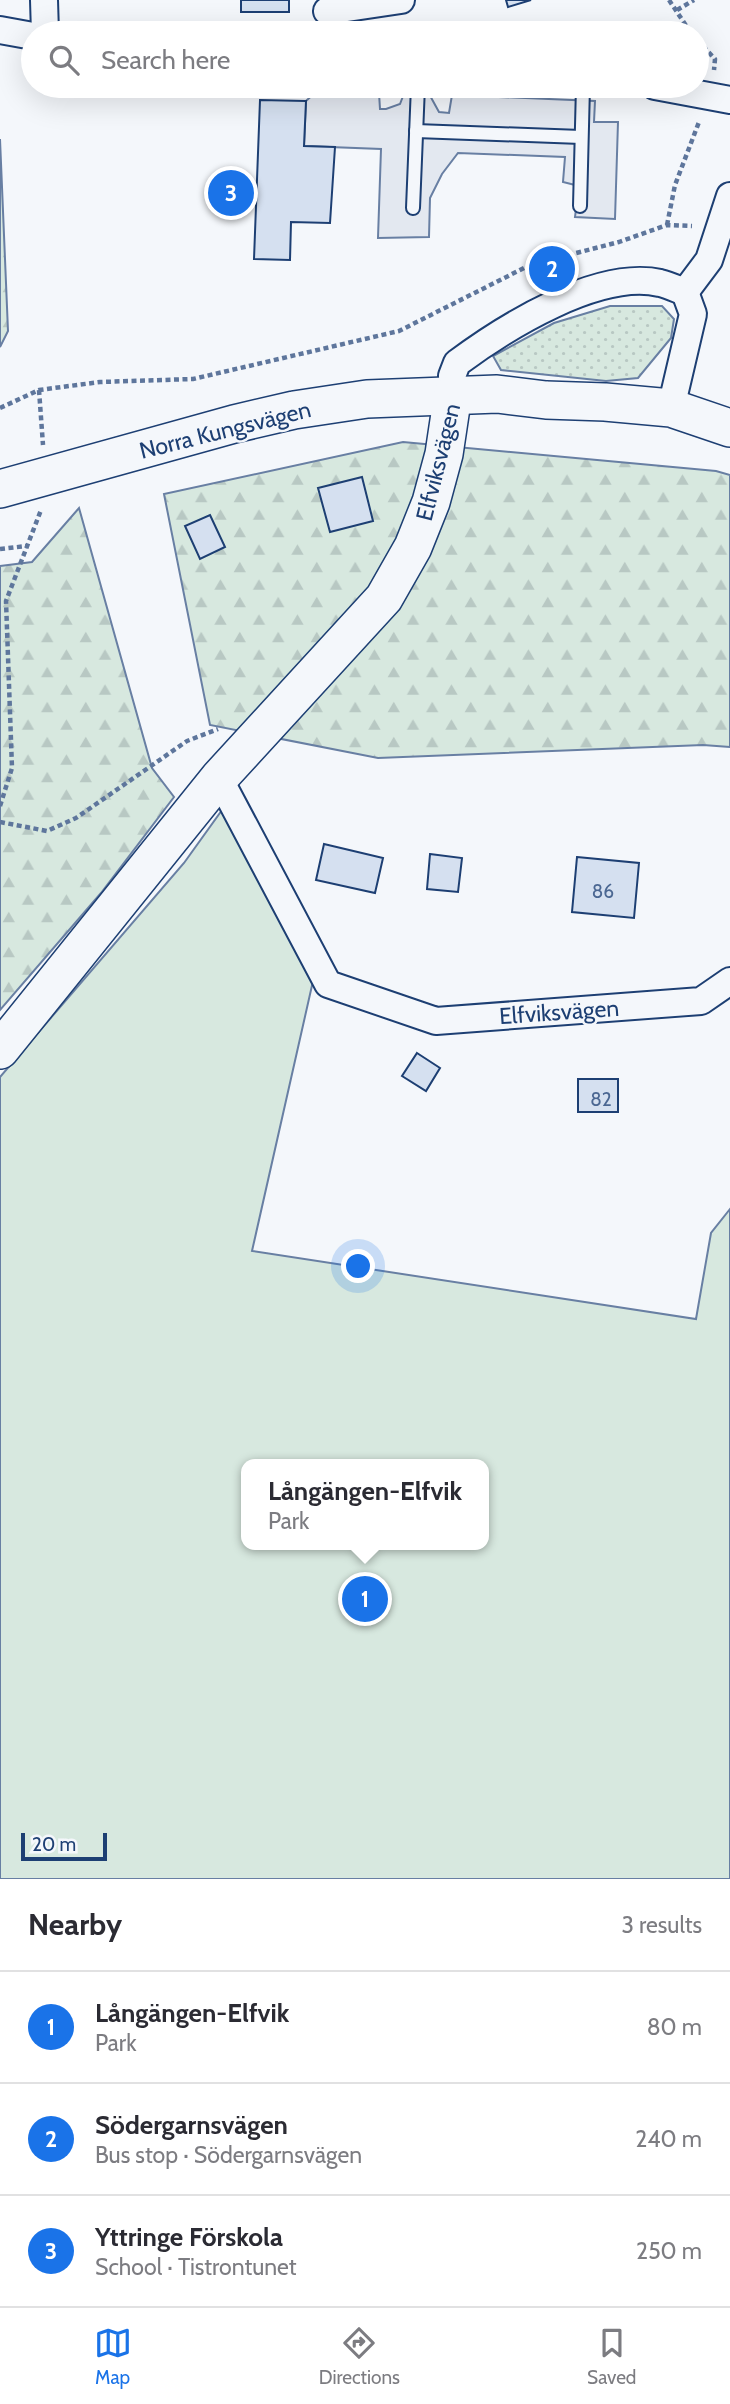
<!DOCTYPE html>
<meta charset="utf-8">
<style>
:root{--surface:#fff;--page:#f2f2f3;--text:#2b2b33;--muted:#7c7c81;--line:#e1e1e2;--accent:#1a73e8}
body{margin:0;font-family:Cabin,sans-serif;background:var(--page);color:var(--text)}
.scale{position:absolute;left:21px;bottom:18px;width:86px;box-sizing:border-box;padding-left:7px;border:4px solid #1d3f73;border-top:0;font-size:19px;line-height:24px;white-space:nowrap;color:#1d3f73;-webkit-text-stroke:5px #f4f7fb;paint-order:stroke}
.you{position:absolute;left:359px;top:1267px;width:24px;height:24px;margin:-18px;border:5px solid #fff;border-radius:50%;background:#1a73e8;box-shadow:0 0 0 10px #1a73e833}
.badge{display:grid;place-items:center;width:46px;height:46px;border-radius:50%;background:var(--accent);color:#fff;font-size:23px;font-weight:700}
.pin{position:absolute;translate:-50% -50%;border:4px solid #fff;box-shadow:0 2px 7px #0006}
.popup{position:absolute;left:241px;top:1459px;width:248px;height:91px;box-sizing:border-box;display:grid;place-content:center;border-radius:14px;background:var(--surface);filter:drop-shadow(0 2px 5px #0005);font-size:23px;white-space:nowrap;color:var(--muted)}
.popup b{font-size:26px;color:var(--text)}
.popup::after{content:'';position:absolute;left:50%;top:100%;margin-left:-14px;border:14px solid transparent;border-top-color:var(--surface)}
.list{margin:0;padding:0;list-style:none}
h2{display:flex;justify-content:space-between;align-items:center;height:91px;margin:0;padding:0 28px;font-size:30px}
h2 small{font-size:23px;font-weight:400;color:var(--muted)}
.list li{display:grid;grid-template-columns:46px 1fr auto;gap:21px;align-items:center;box-sizing:border-box;height:112px;padding:0 28px;border-top:2px solid var(--line)}
.list b{display:block;font-size:26px;white-space:nowrap}
.list p{margin:0;font-size:23px;white-space:nowrap;color:var(--muted)}
.list em{font-size:23px;font-style:normal;color:var(--muted)}
.icon{flex:none;width:38px;height:38px;fill:none;stroke:currentColor;stroke-width:2;stroke-linecap:round;stroke-linejoin:round}
.map{position:relative;flex:none;width:730px;height:1879px;overflow:hidden}
.search{position:absolute;background:var(--surface);box-shadow:0 7px 28px #0002;left:21px;right:21px;top:21px;height:77px;display:flex;align-items:center;gap:18px;box-sizing:border-box;padding:0 24px;border-radius:38px;color:var(--muted);font-size:26px}
.sheet{height:427px;background:var(--surface)}
nav{display:flex;justify-content:space-around;align-items:center;box-sizing:border-box;height:98px;border-top:2px solid var(--line);background:var(--surface);font-size:19px;color:var(--muted)}
nav a{display:grid;justify-items:center;gap:4px}
nav .on{color:var(--accent)}
.map>svg:first-child{display:block}
</style>
<div class="map">
<svg width="730" height="1879" viewBox="0 0 730 1879">
<defs>
<pattern id="grass-dots" width="8" height="8" patternUnits="userSpaceOnUse" patternTransform="scale(1.75)"><rect width="8" height="8" fill="#d7e8df"/><path d="M2 2h.1M6 6h.1" fill="none" stroke="#b8c8c3" stroke-width="1.8" stroke-linecap="round"/></pattern>
<pattern id="forest-firs" width="22" height="20" patternUnits="userSpaceOnUse" patternTransform="scale(1.75)"><rect width="22" height="20" fill="#d7e8df"/><path d="M5 1l3.5 6h-7zM16 11l3.5 6h-7z" fill="#b8c8c3"/></pattern>
</defs>
<rect width="100%" height="100%" fill="#f4f7fb"/>
<polygon fill="url(#grass-dots)" stroke="#687fa3" stroke-width="2" points="610,306 662,306 674,319 671,338 638,378 606,381 501,370 493,356 554,323"/>
<g fill="url(#forest-firs)" stroke="#687fa3" stroke-width="2">
<polygon points="0,139 8,331 0,347"/>
<polygon points="403,442 716,471 730,475 730,747 703,745 378,758 210,725 164,494"/>
<polygon points="79,508 152,768 174,797 101,893 0,1010 0,566 32,562"/>
</g>
<path fill="#d7e8df" stroke="#687fa3" stroke-width="2" fill-rule="evenodd" d="M235,792l83,167 -66,292 444,68 15,-86 19,-24v670h-730v-802l184,-214zM246,1464h238v81h-238z"/>
<polygon fill="#e3e8f0" stroke="#687fa3" stroke-width="2" points="318,90 379,93 380,109 386,109 400,104 405,91 428,92 439,112 449,113 452,95 595,101 594,122 618,122 615,219 575,217 579,186 563,182 565,157 458,153 442,174 430,198 429,237 378,238 381,149 304,146 306,101"/>
<g fill="#d5e0f0" stroke="#1d3f73" stroke-width="2">
<rect x="241" y="0" width="48" height="12"/>
<polygon points="506,0 531,0 508,7"/>
<polygon points="260,100 306,101 304,146 335,147 330,223 291,222 290,260 254,259"/>
<polygon points="362,477 373,521 330,532 318,488"/>
<polygon points="210,515 225,547 200,559 185,526"/>
<polygon points="324,844 383,858 375,893 316,880"/>
<polygon points="430,854 462,858 458,892 427,889"/>
<polygon points="577,857 639,863 634,918 572,912"/>
<polygon points="417,1053 440,1068 426,1091 402,1076"/>
<rect x="578" y="1079" width="40" height="33"/>
</g>
<g fill="none" stroke-linecap="round" stroke-linejoin="round">
<defs>
<g id="lane">
<polyline points="416,131 581,137"/>
<polyline points="580,206 583,86"/>
<polyline points="413,208 418,86"/>
</g>
<g id="street">
<polyline points="44,0 45,33"/>
<polyline points="327,11 401,0"/>
<polyline points="0,30 33,36"/>
<polyline points="655,86 730,100"/>
<polyline points="685,292 709,260 730,196"/>
<path d="M453,394l-1,-18 5,-13c47,-35 141,-94 203,-80 8,2 17,6 25,9"/>
<polyline points="671,408 693,314 685,292"/>
<polyline points="219,778 328,984 436,1021 701,1001 730,981"/>
</g>
<g id="secondary">
<polyline points="0,489 234,424 294,410 367,399 497,394 546,400 605,402 671,408 730,428"/>
<polyline points="0,1050 219,778 384,598 413,547 431,502 444,454 453,394"/>
</g>
</defs>
<use href="#lane" stroke="#1d3f73" stroke-width="16"/>
<use href="#street" stroke="#1d3f73" stroke-width="30"/>
<use href="#secondary" stroke="#1d3f73" stroke-width="40"/>
<g stroke="#5e769c" stroke-width="4.5" stroke-dasharray="5 3.5" stroke-linecap="butt">
<polyline points="669,0 691,33"/>
<polyline points="677,10 694,0"/>
<polyline points="697,40 715,59 714,70"/>
<polyline points="667,225 675,185 699,122"/>
<polyline points="39,390 43,445"/>
<polyline points="0,408 39,390 100,382 193,379 399,331 530,265 619,242 667,225 692,226"/>
<polyline points="0,549 27,546"/>
<polyline points="0,806 12,768 6,601 41,510"/>
<polyline points="0,822 47,831 76,818 187,741 218,729"/>
</g>
<use href="#lane" stroke="#f4f7fb" stroke-width="12"/>
<use href="#street" stroke="#f4f7fb" stroke-width="26"/>
<use href="#secondary" stroke="#f4f7fb" stroke-width="37"/>
</g>
<g text-anchor="middle" stroke-width="5" stroke-linejoin="round" paint-order="stroke">
<g font-size="19" fill="#4b6792">
<text x="603" y="898">86</text>
<text x="601" y="1106">82</text>
</g>
<g font-size="23" fill="#1d3f73" stroke="#f4f7fb">
<text transform="translate(225 430) rotate(-14)" y="8">Norra Kungsvägen</text>
<text transform="translate(438 462) rotate(-76)" y="8">Elfviksvägen</text>
<text transform="translate(559 1012) rotate(-4)" y="8">Elfviksvägen</text>
</g>
</g>
</svg>
<div class="scale">20 m</div>
<div class="you"></div>
<div class="pin badge" style="left:365px;top:1599px">1</div>
<div class="popup"><b>Långängen-Elfvik</b>Park</div>
<div class="pin badge" style="left:552px;top:269px">2</div>
<div class="pin badge" style="left:231px;top:193px">3</div>
<div class="search"><svg class="icon" aria-label="search" viewBox="0 0 24 24"><circle cx="10" cy="10" r="6"/><path d="M15 15l6 6"/></svg>Search here</div>
</div>
<section class="sheet">
<h2>Nearby<small>3 results</small></h2>
<ul class="list">
<li><span class="badge">1</span><div><b>Långängen-Elfvik</b><p>Park</p></div><em>80 m</em></li>
<li><span class="badge">2</span><div><b>Södergarnsvägen</b><p>Bus stop · Södergarnsvägen</p></div><em>240 m</em></li>
<li><span class="badge">3</span><div><b>Yttringe Förskola</b><p>School · Tistrontunet</p></div><em>250 m</em></li>
</ul>
</section>
<nav>
<a class="on"><svg class="icon" aria-label="map" viewBox="0 0 24 24"><path d="M3 6l6-2 6 2 6-2v14l-6 2-6-2-6 2zM9 4v14M15 6v14"/></svg>Map</a>
<a><svg class="icon" aria-label="directions" viewBox="0 0 24 24"><path d="M12 3l9 9-9 9-9-9zM9 14v-3h6M13 9l2 2-2 2"/></svg>Directions</a>
<a><svg class="icon" aria-label="saved" viewBox="0 0 24 24"><path d="M7 4h10v16l-5-4-5 4z"/></svg>Saved</a>
</nav>
